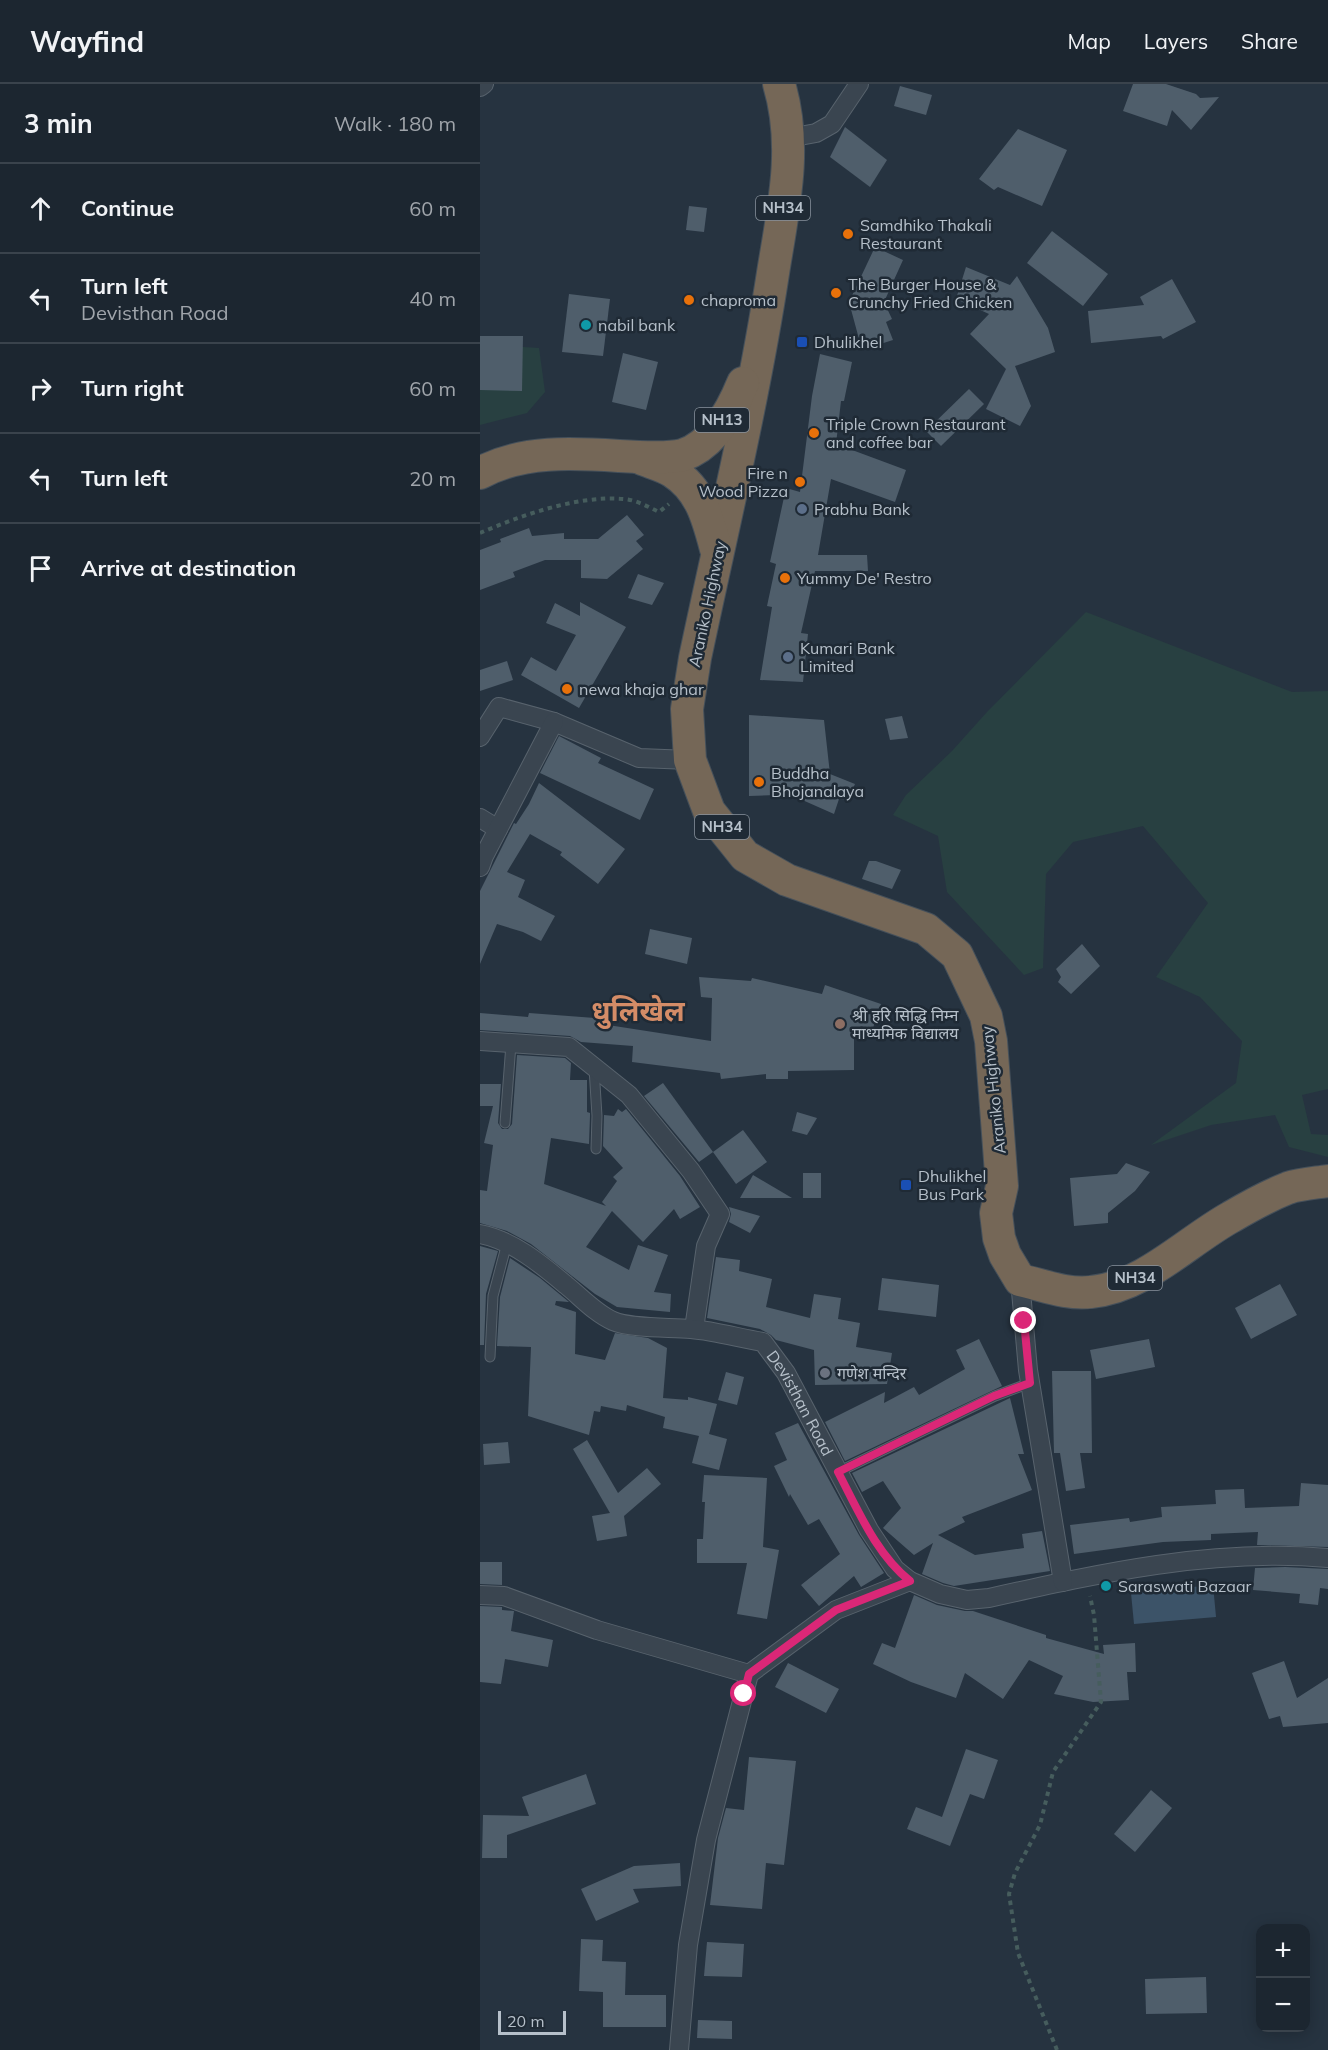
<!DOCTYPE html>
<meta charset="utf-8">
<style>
:root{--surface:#1c2630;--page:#29323c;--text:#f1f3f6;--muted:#a0a5ab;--line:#3a434c}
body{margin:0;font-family:Mulish,"Noto Sans Devanagari",sans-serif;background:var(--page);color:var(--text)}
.controls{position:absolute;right:18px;bottom:18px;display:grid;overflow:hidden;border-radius:12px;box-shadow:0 3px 15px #0003}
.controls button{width:54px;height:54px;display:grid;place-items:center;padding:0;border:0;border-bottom:2px solid var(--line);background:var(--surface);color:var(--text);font:30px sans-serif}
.scale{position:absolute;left:18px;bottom:15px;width:68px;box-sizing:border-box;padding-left:6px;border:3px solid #b6c0ca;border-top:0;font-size:16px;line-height:21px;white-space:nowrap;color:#b6c0ca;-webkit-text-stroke:4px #1f2a35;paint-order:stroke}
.stop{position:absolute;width:18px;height:18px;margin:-14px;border:4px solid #db2777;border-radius:50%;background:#fff}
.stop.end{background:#db2777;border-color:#fff;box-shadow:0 2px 6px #0008}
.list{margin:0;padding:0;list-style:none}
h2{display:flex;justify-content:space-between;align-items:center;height:78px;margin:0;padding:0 24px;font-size:26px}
h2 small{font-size:20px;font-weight:400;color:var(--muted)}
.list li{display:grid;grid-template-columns:39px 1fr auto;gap:18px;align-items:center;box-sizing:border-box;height:90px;padding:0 24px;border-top:2px solid var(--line)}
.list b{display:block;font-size:22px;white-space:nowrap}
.list p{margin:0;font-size:20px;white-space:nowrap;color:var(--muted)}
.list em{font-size:20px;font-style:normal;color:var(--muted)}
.icon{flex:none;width:33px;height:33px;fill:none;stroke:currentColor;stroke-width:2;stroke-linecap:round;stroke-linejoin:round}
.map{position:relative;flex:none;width:848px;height:1966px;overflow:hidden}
header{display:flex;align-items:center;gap:36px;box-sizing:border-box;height:84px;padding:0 30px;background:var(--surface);border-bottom:2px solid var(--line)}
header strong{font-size:28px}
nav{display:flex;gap:33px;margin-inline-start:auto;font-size:21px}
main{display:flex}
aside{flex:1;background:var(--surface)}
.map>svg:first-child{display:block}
</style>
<header>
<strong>Wayfind</strong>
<nav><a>Map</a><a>Layers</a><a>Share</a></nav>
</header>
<main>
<aside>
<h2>3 min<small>Walk · 180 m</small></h2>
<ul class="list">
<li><svg class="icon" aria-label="ahead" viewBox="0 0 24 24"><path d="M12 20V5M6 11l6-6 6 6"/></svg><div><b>Continue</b></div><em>60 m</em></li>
<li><svg class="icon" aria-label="left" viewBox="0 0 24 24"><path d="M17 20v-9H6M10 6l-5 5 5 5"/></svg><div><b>Turn left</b><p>Devisthan Road</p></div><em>40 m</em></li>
<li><svg class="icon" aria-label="right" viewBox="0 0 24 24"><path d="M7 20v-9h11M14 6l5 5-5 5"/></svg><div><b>Turn right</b></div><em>60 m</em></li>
<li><svg class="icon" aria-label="left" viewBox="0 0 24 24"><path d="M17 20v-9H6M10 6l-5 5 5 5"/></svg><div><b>Turn left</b></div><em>20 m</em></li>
<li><svg class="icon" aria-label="arrive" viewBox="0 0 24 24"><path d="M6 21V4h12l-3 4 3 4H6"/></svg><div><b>Arrive at destination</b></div></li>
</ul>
</aside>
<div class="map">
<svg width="848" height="1966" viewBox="0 0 848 1966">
<rect width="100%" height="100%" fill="#263340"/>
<g fill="#284041">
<polygon points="0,260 59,264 65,308 47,329 0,341"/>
<polygon points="606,528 812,608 848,607 848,1005 822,1011 831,1050 848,1051 848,1073 809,1063 795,1031 731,1041 671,1061 756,999 762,957 720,913 676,893 728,819 663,742 593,758 566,790 563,884 544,891 467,808 458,752 413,731 426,711 472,667 507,628"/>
</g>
<polygon fill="#3c5368" points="733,1501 736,1533 654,1540 651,1509"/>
<g fill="#4f5e6b">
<polygon points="653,0 686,0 716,10 720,14 739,13 711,46 692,26 687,42 643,27"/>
<polygon points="420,2 452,11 446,31 414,22"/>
<polygon points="365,43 407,76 390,103 350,73"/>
<polygon points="538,45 587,66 562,122 518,103 514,106 499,95"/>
<polygon points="209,122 227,124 224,148 206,146"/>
<polygon points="572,147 628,190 603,222 547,179"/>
<polygon points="395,163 423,176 404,218 412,235 406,238 413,256 394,262 379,255 369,218"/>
<polygon points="486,183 530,201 537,192 568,244 575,268 535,282 551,322 540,342 506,325 526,285 490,250 509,230 476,215"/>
<polygon points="692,195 716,238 683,255 681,252 611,259 608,227 664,221 660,213"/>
<polygon points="89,210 130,215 123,272 82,268"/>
<polygon points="0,252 43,252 42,307 0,306"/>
<polygon points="143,269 178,278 166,326 132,318"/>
<polygon points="340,270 372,278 364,317 361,317 356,360 426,386 415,418 351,395 338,471 387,471 388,487 335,487 321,549 328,550 323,598 280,596 292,523 287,522 296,480 290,478 306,404 320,408 332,312"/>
<polygon points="489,305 504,320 461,362 446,347"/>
<polygon points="147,431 164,451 156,457 163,465 127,495 101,494 101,476 65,476 33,488 35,493 0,506 0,466 21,458 20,455 49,444 52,452 84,449 84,455 118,455"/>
<polygon points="158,490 184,499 172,521 148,514"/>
<polygon points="100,518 146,543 99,624 41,591 51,573 76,587 96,551 66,539 75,519 100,532"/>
<polygon points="27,577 33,596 0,607 0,586"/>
<polygon points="269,631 344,636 350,690 375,700 368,716 359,715 354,730 302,707 297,711 269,712"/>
<polygon points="422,632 428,654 410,656 405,635"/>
<polygon points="79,652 121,674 118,679 174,705 160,736 60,689"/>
<polygon points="59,699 145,765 118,800 80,771 82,768 50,750 27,788 45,796 38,813 75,832 61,857 43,848 17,840 0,880 0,807 34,739 36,740 49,720"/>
<polygon points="389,777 396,777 421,786 412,805 382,795"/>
<polygon points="170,845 212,854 207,880 165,870"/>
<polygon points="602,860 620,882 591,910 578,898 581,893 576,885"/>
<polygon points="219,893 271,897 272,894 342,910 345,901 401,920 391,950 374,944 374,986 308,987 308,995 286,995 286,990 241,995 240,989 152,978 153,962 101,958 90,952 0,946 0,929 48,933 49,929 128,935 128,941 231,957 232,914 221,913"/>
<polygon points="37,971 85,974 91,979 90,996 107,996 107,1028 110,1029 110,1032 109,1060 71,1054 64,1100 126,1122 122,1118 137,1097 133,1093 143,1084 123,1062 124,1031 134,1032 138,1025 142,1028 146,1025 200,1092 220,1123 200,1135 194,1125 163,1158 132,1127 106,1163 149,1186 158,1161 188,1171 174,1208 191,1210 190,1228 137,1223 115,1210 51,1160 27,1147 0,1139 0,1106 7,1107 13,1061 4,1059 13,1022 0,1022 0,1000 21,1000 18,1039 22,1045 28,1045 32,1040"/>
<polygon points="183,999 233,1068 219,1078 164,1012"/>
<polygon points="317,1028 337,1034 327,1051 312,1047"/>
<polygon points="263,1046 287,1078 256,1100 233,1068"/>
<polygon points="646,1079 670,1088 655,1107 628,1129 628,1139 594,1142 590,1094 637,1090"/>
<rect x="323" y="1089" width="18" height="25"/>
<polygon points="273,1091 312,1114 260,1114"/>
<polygon points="249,1123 280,1132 270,1149 249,1138 251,1130"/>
<polygon points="0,1162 18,1167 6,1210 4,1261 0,1261"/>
<polygon points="236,1173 260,1176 259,1187 292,1195 286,1223 330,1234 334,1210 361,1214 358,1235 380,1239 376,1263 412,1269 407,1300 335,1301 334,1266 296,1256 291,1251 280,1245 227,1234"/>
<polygon points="30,1174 60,1194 89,1218 76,1217 75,1221 96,1228 95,1270 125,1276 135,1249 168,1254 187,1264 183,1314 208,1316 208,1313 237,1320 229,1350 247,1355 239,1386 212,1379 219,1352 183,1344 185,1333 147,1321 146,1327 121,1322 120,1328 114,1327 109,1351 48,1332 51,1263 17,1262 20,1213"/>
<polygon points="402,1194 459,1201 456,1233 398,1226"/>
<polygon points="800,1200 817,1231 771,1255 755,1224"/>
<polygon points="499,1255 522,1302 365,1377 345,1338 405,1308 404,1319 434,1303 439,1311 485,1285 476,1266"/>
<polygon points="669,1255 675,1283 616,1295 610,1266"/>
<polygon points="572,1287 611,1287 612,1369 600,1369 605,1404 586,1407 580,1369 574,1369"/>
<polygon points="246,1288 264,1293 257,1321 238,1316"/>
<polygon points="530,1314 544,1370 538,1370 552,1406 482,1433 485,1438 458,1451 495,1471 544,1464 542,1450 562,1447 570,1487 474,1502 463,1499 442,1490 453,1459 434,1471 403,1444 421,1424 403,1397 382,1408 372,1389"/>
<polygon points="318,1339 379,1451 404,1489 381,1503 374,1492 339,1522 321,1501 360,1470 339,1435 328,1441 310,1410 309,1413 294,1382 307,1376 295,1349"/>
<polygon points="107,1356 138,1409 167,1384 181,1400 144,1432 147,1452 117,1457 112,1432 130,1429 93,1365"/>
<polygon points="28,1358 30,1379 4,1381 3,1360"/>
<polygon points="224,1391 287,1394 283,1463 299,1466 287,1535 257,1530 267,1479 217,1479 217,1455 223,1455 225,1418 222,1418"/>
<polygon points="821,1399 848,1401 848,1463 777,1461 778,1448 731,1450 731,1456 683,1458 594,1470 590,1441 649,1434 650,1438 682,1433 681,1423 736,1420 735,1406 764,1405 765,1424 819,1422"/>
<polygon points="0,1478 22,1478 22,1501 0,1500"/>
<polygon points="805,1483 848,1485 848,1505 840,1504 838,1521 819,1519 820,1510 773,1506 775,1484"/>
<polygon points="434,1511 457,1521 485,1527 493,1527 566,1551 566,1554 624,1570 623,1561 655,1559 656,1588 647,1588 649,1616 613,1618 574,1610 583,1592 549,1576 523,1615 485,1589 476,1614 431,1598 393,1580 402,1559 415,1564"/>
<polygon points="0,1522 22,1523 22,1526 34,1527 31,1547 73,1556 68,1583 25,1575 21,1600 0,1598"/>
<polygon points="804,1577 817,1614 848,1594 848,1639 803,1643 800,1632 789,1635 772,1589"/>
<polygon points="308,1579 359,1605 346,1629 295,1603"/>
<polygon points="486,1665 518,1676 504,1715 490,1710 470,1762 427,1745 436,1723 462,1733"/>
<polygon points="269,1673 316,1677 304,1781 286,1779 282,1825 230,1821 238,1754 246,1724 264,1726"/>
<polygon points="106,1690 116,1720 27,1751 27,1774 2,1774 3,1731 49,1732 42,1713"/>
<polygon points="671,1706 692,1724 655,1768 634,1750"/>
<polygon points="200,1779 201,1802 153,1805 159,1818 116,1837 101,1805 154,1782"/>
<polygon points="101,1855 123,1856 122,1877 146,1878 145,1911 186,1911 186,1943 123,1943 123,1908 99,1907"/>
<polygon points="227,1858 264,1860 262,1893 224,1892"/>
<polygon points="726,1893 727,1929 666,1930 665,1895"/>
<polygon points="218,1936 252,1937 252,1955 217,1954"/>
</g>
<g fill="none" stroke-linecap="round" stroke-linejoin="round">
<defs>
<g id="lane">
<polyline points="114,984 117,1032 116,1065"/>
<polyline points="25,1039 31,960"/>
<polyline points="10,1273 13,1212 27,1159"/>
<polyline points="358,1388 515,1312 550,1299"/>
</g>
<g id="street">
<polyline points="0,3 4,0"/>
<polyline points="309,54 336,49 352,40 379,0"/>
<polyline points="0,653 19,623 74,638 159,674 210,676"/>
<polyline points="0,734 18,745"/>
<polyline points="0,783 4,772 74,638"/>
<polyline points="0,957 89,963 149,1011 211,1087 240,1130 226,1162 214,1245"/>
<path id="s1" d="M0,1150c32,6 61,30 86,51 15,12 29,28 47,36 19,8 57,6 78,8 24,2 48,9 72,13l23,31 83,157 26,39 15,12 30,13 27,6 22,-2c112,-25 224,-50 339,-40"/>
<polyline points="540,1196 548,1286 583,1498"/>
<polyline points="0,1511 24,1512 117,1546 269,1590"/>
<polyline points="199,1966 208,1861 226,1756 269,1590 356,1526 430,1497"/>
</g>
<g id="highway">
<path d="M299,0c19,63 4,126 -6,189 -20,130 -51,257 -78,385l-8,51 3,51 19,51 36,45 42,24 139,49 31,26 29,61 5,25 11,145 -6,27 3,25 6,17 15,25c23,5 47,15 71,12 53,-5 95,-50 140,-75 17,-10 37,-21 57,-29 12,-4 27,-5 40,-7"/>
<path d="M162,375c10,4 22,7 31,13 28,18 35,47 43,77"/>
<path d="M0,389c42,-23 93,-20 139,-17 16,1 49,3 64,-1 30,-10 49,-45 60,-72"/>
</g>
</defs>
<use href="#lane" stroke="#58636d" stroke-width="11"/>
<use href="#street" stroke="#58636d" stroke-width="20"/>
<use href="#highway" stroke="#45505a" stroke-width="34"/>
<g stroke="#465d5d" stroke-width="4" stroke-dasharray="4.5 4.5" stroke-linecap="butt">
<path d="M0,449c42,-18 98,-38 144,-34 13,1 24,8 35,13l10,-8"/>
<polyline points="577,1966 538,1869 529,1810 535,1789 560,1741 573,1688 621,1618 614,1531 610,1512"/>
</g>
<use href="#lane" stroke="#3a4550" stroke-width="9"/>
<use href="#street" stroke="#3a4550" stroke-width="18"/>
<use href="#highway" stroke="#756757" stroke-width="32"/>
</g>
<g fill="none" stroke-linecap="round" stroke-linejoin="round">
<path stroke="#db2777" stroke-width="8" d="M264,1610l5,-20 87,-64 74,-29c-34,-27 -52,-71 -72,-109l156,-76 36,-13 -6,-62"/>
</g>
<g fill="#e8710a" stroke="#1f2a35" stroke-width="2">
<circle cx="368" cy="150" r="6"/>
<circle cx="356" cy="209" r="6"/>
<circle cx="209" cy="216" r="6"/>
<circle cx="334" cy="349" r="6"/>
<circle cx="320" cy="398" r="6"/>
<circle cx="305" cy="494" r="6"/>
<circle cx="87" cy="605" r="6"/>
<circle cx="279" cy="698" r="6"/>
</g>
<g fill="#0f9aa8" stroke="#1f2a35" stroke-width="2">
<circle cx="106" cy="241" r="6"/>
<circle cx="626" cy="1502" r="6"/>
</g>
<g fill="#1a4fb4" stroke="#1f2a35" stroke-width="2">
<rect x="316" y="252" width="12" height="12" rx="3"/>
<rect x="420" y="1095" width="12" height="12" rx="3"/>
</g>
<g fill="#5c6f8a" stroke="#1f2a35" stroke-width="2">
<circle cx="322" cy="425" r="6"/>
<circle cx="308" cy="573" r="6"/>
</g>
<circle fill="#8d6e63" stroke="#1f2a35" stroke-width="2" cx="360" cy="940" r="6"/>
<circle fill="#6b7280" stroke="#1f2a35" stroke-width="2" cx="345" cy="1289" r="6"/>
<g text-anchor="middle" stroke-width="5" stroke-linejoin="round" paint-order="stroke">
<g fill="#1f2a35" stroke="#89939d" stroke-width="1.5">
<rect x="276" y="112" width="54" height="24" rx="4.5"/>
<rect x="215" y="324" width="54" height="24" rx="4.5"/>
<rect x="215" y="731" width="54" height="24" rx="4.5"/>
<rect x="628" y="1182" width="54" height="24" rx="4.5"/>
</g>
<g font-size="15" font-weight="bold" fill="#b6c0ca">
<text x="303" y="129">NH34</text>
<text x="242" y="341">NH13</text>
<text x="242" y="748">NH34</text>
<text x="655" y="1199">NH34</text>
</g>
<g font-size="16" fill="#b6c0ca" stroke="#1f2a35" text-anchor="start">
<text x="380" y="147">Samdhiko Thakali<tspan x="380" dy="18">Restaurant</tspan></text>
<text x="368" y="206">The Burger House &amp;<tspan x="368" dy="18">Crunchy Fried Chicken</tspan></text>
<text x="221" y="222">chaproma</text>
<text x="118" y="247">nabil bank</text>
<text x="334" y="264">Dhulikhel</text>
<text x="346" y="346">Triple Crown Restaurant<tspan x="346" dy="18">and coffee bar</tspan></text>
<text x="308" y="395" text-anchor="end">Fire n<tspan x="308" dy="18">Wood Pizza</tspan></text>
<text x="334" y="431">Prabhu Bank</text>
<text x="317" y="500">Yummy De' Restro</text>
<text x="320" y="570">Kumari Bank<tspan x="320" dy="18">Limited</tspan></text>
<text x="99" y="611">newa khaja ghar</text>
<text x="291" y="695">Buddha<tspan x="291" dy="18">Bhojanalaya</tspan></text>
<text x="372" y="937">श्री हरि सिद्धि निम्न<tspan x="372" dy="18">माध्यमिक विद्यालय</tspan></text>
<text x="438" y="1098">Dhulikhel<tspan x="438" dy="18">Bus Park</tspan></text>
<text x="357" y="1295">गणेश मन्दिर</text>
<text x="638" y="1508">Saraswati Bazaar</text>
</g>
<g font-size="16" fill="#b6c0ca" stroke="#1f2a35">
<text transform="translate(227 520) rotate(-78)" y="6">Araniko Highway</text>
<text transform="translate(513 1006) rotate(-96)" y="6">Araniko Highway</text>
<text dy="6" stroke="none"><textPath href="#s1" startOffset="384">Devisthan Road</textPath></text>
</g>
<g font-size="28" font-weight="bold" fill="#d48c67" stroke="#1f2a35">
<text x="158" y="937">धुलिखेल</text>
</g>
</g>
</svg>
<div class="controls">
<button>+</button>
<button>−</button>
</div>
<div class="scale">20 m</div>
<div class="stop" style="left:264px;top:1610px"></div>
<div class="stop end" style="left:544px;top:1237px"></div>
</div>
</main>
